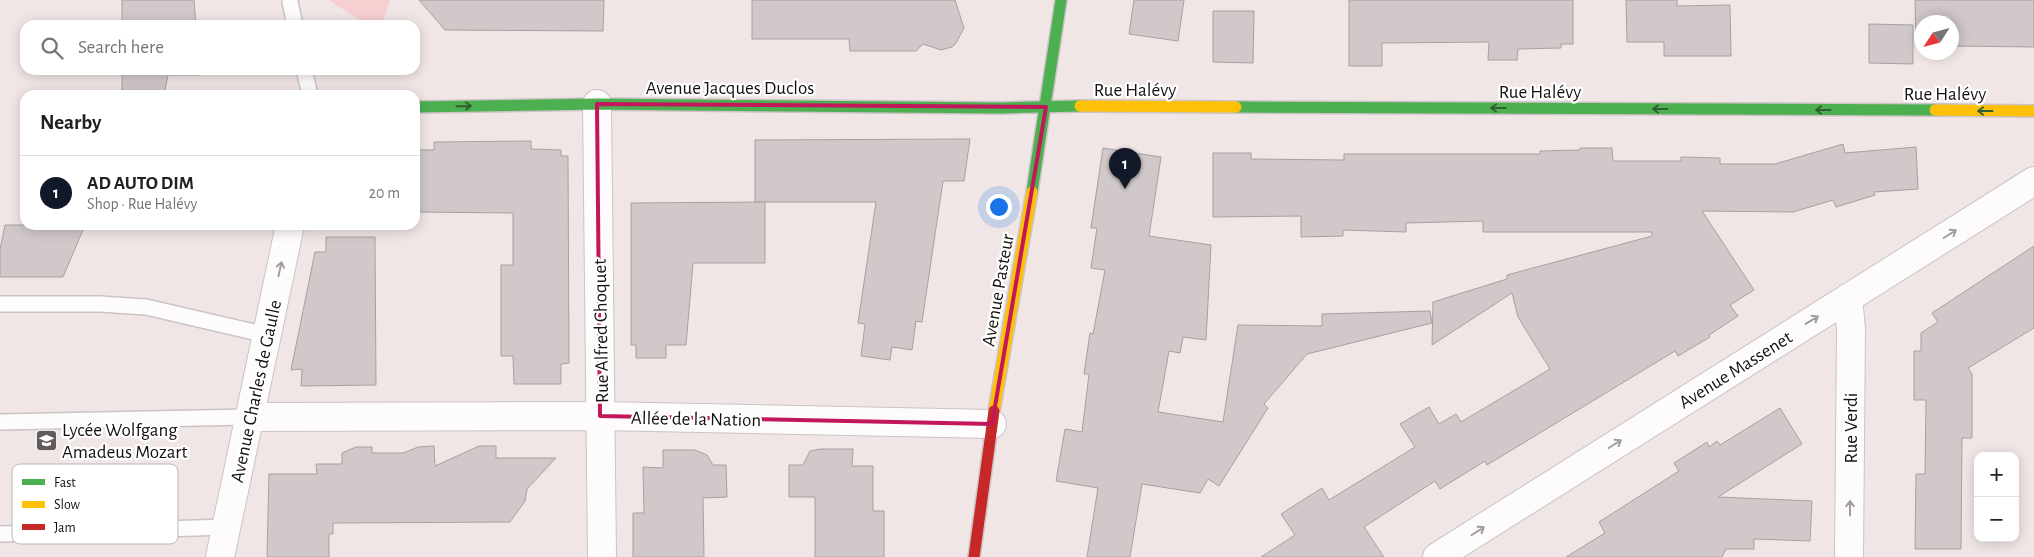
<!DOCTYPE html>
<meta charset="utf-8">
<style>
:root{--surface:#fff;--page:#f6f6f6;--text:#202124;--muted:#757577;--line:#e0e0e0;--accent:#111827}
body{margin:0;font-family:"Alegreya Sans",sans-serif;background:var(--page);color:var(--text)}
.controls{position:absolute;right:15px;bottom:15px;display:grid;overflow:hidden;border-radius:10px;box-shadow:0 2px 12px #0003}
.controls button{width:45px;height:45px;display:grid;place-items:center;padding:0;border:0;border-bottom:1px solid var(--line);background:var(--surface);color:var(--text);font:25px sans-serif}
.compass{position:absolute;left:1914px;top:15px;width:45px;height:45px;border-radius:50%;background:var(--surface);box-shadow:0 2px 12px #0003;rotate:234deg}
.you{position:absolute;left:998px;top:206px;width:18px;height:18px;margin:-12px;border:4px solid #fff;border-radius:50%;background:#1a73e8;box-shadow:0 0 0 8px #1a73e833}
.badge{display:grid;place-items:center;width:32px;height:32px;border-radius:50%;background:var(--accent);color:#fff;font-size:16px;font-weight:700}
.pin{position:absolute;translate:-50% -41px;filter:drop-shadow(0 1px 2px #0008)}
.pin::after{content:'';position:absolute;top:26px;width:18px;height:15px;background:inherit;clip-path:polygon(0 0,100% 0,50% 100%)}
.list{margin:0;padding:0;list-style:none}
h2{display:flex;justify-content:space-between;align-items:center;height:65px;margin:0;padding:0 20px;font-size:21px}
h2 small{font-size:16px;font-weight:400;color:var(--muted)}
.list li{display:grid;grid-template-columns:32px 1fr auto;gap:15px;align-items:center;box-sizing:border-box;height:75px;padding:0 20px;border-top:1px solid var(--line)}
.list b{display:block;font-size:19px;white-space:nowrap}
.list p{margin:0;font-size:16px;white-space:nowrap;color:var(--muted)}
.list em{font-size:16px;font-style:normal;color:var(--muted)}
.icon{flex:none;width:28px;height:28px;fill:none;stroke:currentColor;stroke-width:2;stroke-linecap:round;stroke-linejoin:round}
.map{position:relative;flex:none;width:2034px;height:557px;overflow:hidden}
.search{position:absolute;background:var(--surface);box-shadow:0 2px 12px #0003;left:20px;top:20px;width:400px;height:55px;display:flex;align-items:center;gap:12px;box-sizing:border-box;padding:0 18px;border-radius:15px;color:var(--muted);font-size:19px}
.panel{position:absolute;background:var(--surface);box-shadow:0 2px 12px #0003;left:20px;top:90px;width:400px;height:140px;border-radius:15px}
.map>svg:first-child{display:block}
</style>
<div class="map">
<svg width="2034" height="557" viewBox="0 0 2034 557">
<rect width="100%" height="100%" fill="#f1e6e6"/>
<polygon fill="#f6cfd1" points="329,0 390,0 382,25 367,25"/>
<g fill="#d1c8c9" stroke="#a8a0a0">
<polygon points="122,0 194,0 196,25 122,25"/>
<polygon points="419,0 604,0 603,31 445,30"/>
<polygon points="752,0 955,0 964,28 956,43 952,47 941,50 923,44 916,51 850,51 849,39 752,39"/>
<polygon points="1134,0 1184,0 1178,41 1129,34"/>
<polygon points="1349,0 1573,0 1573,44 1561,44 1561,48 1518,49 1517,60 1488,60 1489,42 1382,43 1382,66 1349,66"/>
<polygon points="1626,0 1677,0 1677,6 1730,5 1731,56 1664,56 1664,42 1627,42"/>
<polygon points="1915,0 2034,0 2034,47 1952,46 1952,22 1922,22 1922,46 1916,46"/>
<polygon points="1213,11 1254,11 1253,63 1213,62"/>
<polygon points="1869,24 1913,25 1913,64 1869,63"/>
<polygon points="122,70 199,70 200,75 168,75 164,95 122,95"/>
<polygon points="970,139 964,181 943,181 922,322 916,321 912,350 892,347 890,360 861,356 865,324 858,323 876,202 755,202 755,140"/>
<polygon points="531,141 531,149 561,150 561,156 568,156 569,363 561,364 561,384 514,384 513,356 501,356 501,265 513,265 513,213 415,212 415,150 434,150 434,142"/>
<polygon points="1843,144 1845,153 1916,147 1918,189 1874,192 1875,195 1836,207 1833,200 1793,212 1702,211 1754,290 1730,305 1738,316 1709,335 1710,337 1678,356 1675,351 1487,465 1485,461 1440,489 1435,481 1364,527 1384,557 1261,557 1295,535 1281,514 1322,488 1329,500 1415,447 1400,424 1429,407 1439,424 1456,414 1461,422 1550,369 1518,317 1512,293 1432,345 1433,302 1507,279 1507,275 1652,236 1652,232 1483,232 1483,221 1406,223 1406,232 1343,230 1343,236 1301,237 1301,216 1213,217 1213,153 1251,153 1251,159 1344,160 1344,154 1540,154 1540,151 1580,150 1580,148 1612,148 1613,161 1681,161 1681,157 1720,158 1720,164 1775,164"/>
<polygon points="1103,148 1161,157 1149,236 1211,245 1206,340 1183,337 1180,353 1169,351 1158,412 1223,422 1238,325 1322,326 1322,314 1430,311 1432,323 1307,354 1264,404 1268,408 1219,486 1208,479 1200,493 1142,484 1130,557 1087,557 1098,488 1056,481 1065,429 1082,432 1089,374 1084,374 1090,333 1093,334 1105,270 1091,268 1097,228 1091,228"/>
<polygon points="765,202 765,263 693,263 686,345 666,345 666,358 636,358 636,345 631,345 631,203"/>
<polygon points="5,225 85,225 63,277 0,277 0,249"/>
<polygon points="326,237 375,237 376,385 301,386 302,369 291,370 315,252 326,252"/>
<polygon points="2034,246 2034,328 1968,368 1972,374 1972,438 1962,438 1961,549 1915,549 1916,474 1925,474 1926,400 1914,400 1914,351 1921,351 1921,333 1938,322 1932,313"/>
<polygon points="1780,408 1802,444 1718,497 1812,501 1810,541 1754,539 1754,549 1726,549 1722,557 1566,557 1605,533 1599,522 1679,471 1674,463 1707,442 1709,447 1717,441 1720,445"/>
<polygon points="434,446 435,466 479,446 496,446 496,458 556,458 527,489 525,501 510,522 333,523 333,534 329,534 329,557 267,557 269,474 317,474 316,464 342,464 342,453 356,447 372,447 372,453 403,453 418,447"/>
<polygon points="820,449 853,449 852,466 873,466 873,511 884,511 884,557 815,557 815,497 789,497 789,465 803,465 810,451"/>
<polygon points="663,450 695,450 707,455 713,465 726,465 727,497 703,498 704,557 633,557 633,513 644,513 643,467 663,468"/>
</g>
<g fill="none" stroke-linecap="round" stroke-linejoin="round">
<defs>
<g id="lane">
<polyline points="290,2 295,25"/>
<polyline points="304,70 310,95"/>
<polyline points="0,304 100,304 146,307 267,335"/>
<polyline points="0,422 249,417"/>
<polyline points="0,534 227,527"/>
</g>
<g id="street">
<polyline points="597,104 602,557"/>
<polyline points="1848,298 1851,329 1849,557"/>
<polyline points="249,417 600,416 992,424"/>
<polyline points="220,557 290,225"/>
<polyline points="1437,557 2034,181"/>
</g>
<g id="fast">
<polyline points="415,107 597,104 1000,108 1080,106"/>
<polyline points="1236,107 1935,110"/>
<polyline points="1032,192 1061,0"/>
</g>
<g id="slow">
<polyline points="1080,106 1236,107"/>
<polyline points="1935,110 2034,111"/>
<polyline points="994,411 1032,192"/>
</g>
<polyline id="jam" points="974,557 994,411"/>
</defs>
<use href="#lane" stroke="#cbc3c4" stroke-width="18"/>
<use href="#street" stroke="#cbc3c4" stroke-width="30"/>
<use href="#fast" stroke="#cbc3c4" stroke-width="14"/>
<use href="#slow" stroke="#cbc3c4" stroke-width="14"/>
<use href="#jam" stroke="#cbc3c4" stroke-width="14"/>
<use href="#lane" stroke="#fdfbfb" stroke-width="15"/>
<use href="#street" stroke="#fdfbfb" stroke-width="28"/>
<use href="#fast" stroke="#4caf50" stroke-width="11"/>
<use href="#slow" stroke="#ffc107" stroke-width="11"/>
<use href="#jam" stroke="#c62828" stroke-width="11"/>
</g>
<defs><path id="oneway-shaft" d="M-6 0H5M1.5-3L5.5 0L1.5 3" fill="none" stroke-width="1.6" stroke-linecap="round" stroke-linejoin="round" transform="scale(1.25)"/></defs>
<g stroke="#316030">
<use href="#oneway-shaft" transform="translate(464 106) rotate(-1)"/>
<use href="#oneway-shaft" transform="translate(1498 108) rotate(-180)"/>
<use href="#oneway-shaft" transform="translate(1660 109) rotate(-180)"/>
<use href="#oneway-shaft" transform="translate(1823 110) rotate(-180)"/>
<use href="#oneway-shaft" transform="translate(1985 111) rotate(-180)"/>
</g>
<g stroke="#a19d9d">
<use href="#oneway-shaft" transform="translate(1950 234) rotate(-32)"/>
<use href="#oneway-shaft" transform="translate(280 269) rotate(-78)"/>
<use href="#oneway-shaft" transform="translate(1812 320) rotate(-31)"/>
<use href="#oneway-shaft" transform="translate(1615 444) rotate(-32)"/>
<use href="#oneway-shaft" transform="translate(1850 508) rotate(-90)"/>
<use href="#oneway-shaft" transform="translate(1478 531) rotate(-32)"/>
</g>
<path fill="none" stroke="#c2185b" stroke-width="4" stroke-linejoin="round" d="M597,104l449,3 -54,317 -392,-8z"/>
<defs>
<symbol id="school-square" viewBox="-11 -11 22 22"><rect x="-9" y="-9" width="18" height="18" rx="4" fill="#635b5b" stroke="#fff"/><path d="M0-5L7-2L0 1L-7-2ZM-4 1L0 2.5L4 1V4Q0 6-4 4Z" fill="#fff"/></symbol>
</defs>
<g fill-rule="evenodd">
<use href="#school-square" x="34" y="428" width="25" height="25"/>
</g>
<g text-anchor="middle" stroke-width="4.5" stroke-linejoin="round" paint-order="stroke">
<g font-size="19" fill="#161010" stroke="#fff">
<text x="730" y="94">Avenue Jacques Duclos</text>
<text x="1135" y="96">Rue Halévy</text>
<text x="1540" y="98">Rue Halévy</text>
<text x="1945" y="100">Rue Halévy</text>
<text transform="translate(997 290) rotate(-80)" y="7">Avenue Pasteur</text>
<text transform="translate(600 331) rotate(-91)" y="7">Rue Alfred Choquet</text>
<text transform="translate(1735 369) rotate(-32)" y="7">Avenue Massenet</text>
<text transform="translate(255 391) rotate(-78)" y="7">Avenue Charles de Gaulle</text>
<text transform="translate(696 418) rotate(1)" y="7">Allée de la Nation</text>
<text transform="translate(1850 428) rotate(-90)" y="7">Rue Verdi</text>
</g>
<g font-size="19" fill="#161010" stroke="#fff" text-anchor="start">
<text x="62" y="436">Lycée Wolfgang<tspan x="62" dy="22">Amadeus Mozart</tspan></text>
</g>
</g>
<rect x="12" y="464" width="166" height="80" rx="8" fill="#fff" stroke="#b9b7b7" stroke-width="1"/>
<rect x="22" y="479" width="23" height="6" fill="#4caf50"/>
<rect x="22" y="501" width="23" height="7" fill="#ffc107"/>
<rect x="22" y="524" width="23" height="6" fill="#c62828"/>
<g font-size="14" fill="#161010">
<text x="54" y="487">Fast</text>
<text x="54" y="509">Slow</text>
<text x="54" y="532">Jam</text>
</g>
</svg>
<div class="controls">
<button>+</button>
<button>−</button>
</div>
<svg class="compass" viewBox="-18 -18 36 36"><path d="M0-13l5 13h-10z" fill="#e53935"/><path d="M0 13l5-13h-10z" fill="#757577"/></svg>
<div class="you"></div>
<div class="pin badge" style="left:1125px;top:189px">1</div>
<div class="search"><svg class="icon" aria-label="search" viewBox="0 0 24 24"><circle cx="10" cy="10" r="6"/><path d="M15 15l6 6"/></svg>Search here</div>
<section class="panel">
<h2>Nearby<small></small></h2>
<ul class="list">
<li><span class="badge">1</span><div><b>AD AUTO DIM</b><p>Shop · Rue Halévy</p></div><em>20 m</em></li>
</ul>
</section>
</div>
